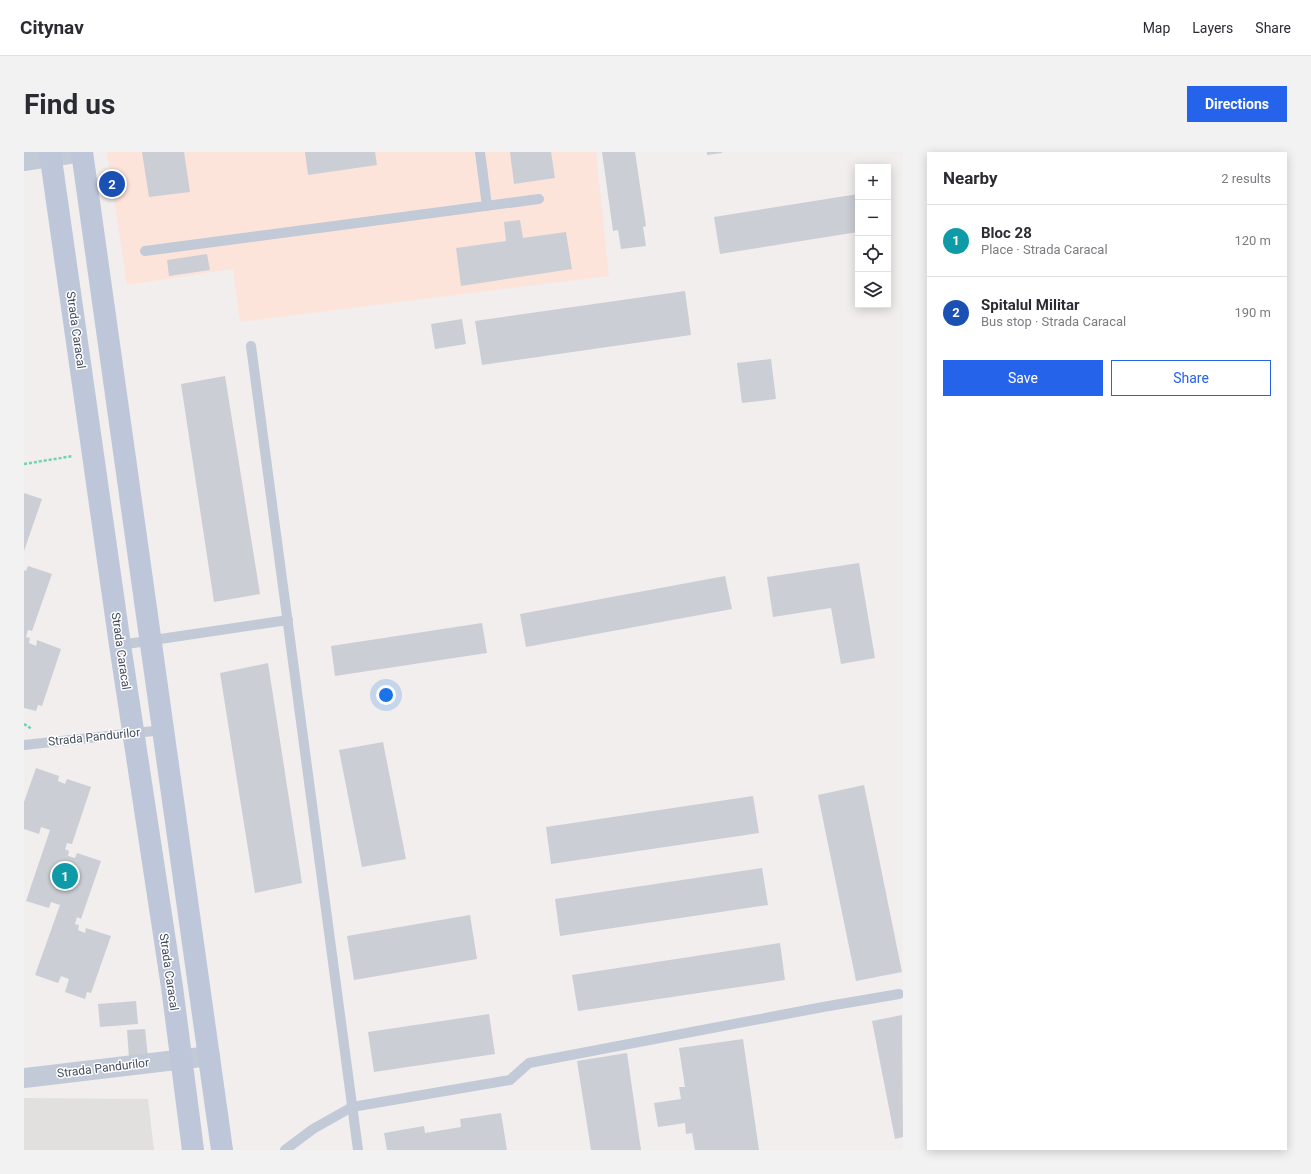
<!DOCTYPE html>
<meta charset="utf-8">
<style>
:root{--surface:#fff;--page:#f2f2f3;--text:#2b2b33;--muted:#7c7c81;--line:#e1e1e2;--accent:#2563eb}
body{margin:0;font-family:Roboto,sans-serif;background:var(--page);color:var(--text)}
.controls{position:absolute;right:12px;top:12px;display:grid;overflow:hidden;border-radius:0px;box-shadow:0 2px 10px #0003}
.controls button{width:36px;height:36px;display:grid;place-items:center;padding:0;border:0;border-bottom:1px solid var(--line);background:var(--surface);color:var(--text);font:20px sans-serif}
.you{position:absolute;left:362px;top:543px;width:14px;height:14px;margin:-10px;border:3px solid #fff;border-radius:50%;background:#1a73e8;box-shadow:0 0 0 6px #1a73e833}
.badge{display:grid;place-items:center;width:26px;height:26px;border-radius:50%;background:var(--accent);color:#fff;font-size:13px;font-weight:700}
.pin{position:absolute;translate:-50% -50%;border:2px solid #fff;box-shadow:0 1px 4px #0006}
.list{margin:0;padding:0;list-style:none}
h2{display:flex;justify-content:space-between;align-items:center;height:52px;margin:0;padding:0 16px;font-size:17px}
h2 small{font-size:13px;font-weight:400;color:var(--muted)}
.list li{display:grid;grid-template-columns:26px 1fr auto;gap:12px;align-items:center;box-sizing:border-box;height:72px;padding:0 16px;border-top:1px solid var(--line)}
.list b{display:block;font-size:15px;white-space:nowrap}
.list p{margin:0;font-size:13px;white-space:nowrap;color:var(--muted)}
.list em{font-size:13px;font-style:normal;color:var(--muted)}
.actions{display:flex;gap:8px;padding:12px 16px}
.actions a{flex:1;padding:9px 0;border:1px solid var(--accent);border-radius:0px;text-align:center;font-size:14px;color:var(--accent)}
.actions .main{background:var(--accent);color:#fff}
.icon{flex:none;width:22px;height:22px;fill:none;stroke:currentColor;stroke-width:2;stroke-linecap:round;stroke-linejoin:round}
.map{position:relative;flex:none;width:879px;height:998px;overflow:hidden;border-radius:0px}
header{display:flex;align-items:center;gap:24px;box-sizing:border-box;height:56px;padding:0 20px;background:var(--surface);border-bottom:1px solid var(--line)}
header strong{font-size:19px}
nav{display:flex;gap:22px;margin-inline-start:auto;font-size:14px}
.intro{display:flex;align-items:center;justify-content:space-between;box-sizing:border-box;height:96px;padding:0 24px}
h1{margin:0;font-size:28px}
.button{padding:10px 18px;border-radius:0px;background:var(--accent);color:#fff;font-size:14px;font-weight:700}
main{display:flex;gap:24px;padding:0 24px}
aside{flex:1;background:var(--surface);border-radius:0px;box-shadow:0 2px 10px #0003}
.map>svg:first-child{display:block}
</style>
<header>
<strong>Citynav</strong>
<nav><a>Map</a><a>Layers</a><a>Share</a></nav>
</header>
<div class="intro"><h1>Find us</h1><a class="button">Directions</a></div>
<main>
<div class="map">
<svg width="879" height="998" viewBox="0 0 879 998">
<rect width="100%" height="100%" fill="#f1eeed"/>
<polygon fill="#e2dfdf" points="0,946 124,947 130,998 0,998"/>
<polygon fill="#fde4db" points="83,0 572,0 585,124 216,170 209,117 103,133"/>
<g fill="#ccced6">
<polygon points="118,0 160,0 166,40 125,45"/>
<polygon points="281,0 351,0 353,13 284,23"/>
<polygon points="486,0 527,0 531,26 490,32"/>
<polygon points="578,0 611,0 622,74 619,75 622,94 597,97 594,78 589,79"/>
<polygon points="683,0 698,0 698,1 683,3"/>
<polygon points="834,42 834,80 696,102 690,65"/>
<polygon points="496,68 499,86 542,80 548,117 437,134 432,96 482,89 480,70"/>
<polygon points="183,102 186,118 145,124 143,108"/>
<polygon points="661,139 667,183 458,213 451,169"/>
<polygon points="438,167 442,192 411,197 407,172"/>
<polygon points="747,207 752,247 718,251 713,211"/>
<polygon points="201,224 236,442 190,450 157,232"/>
<polygon points="0,341 18,347 0,399"/>
<polygon points="835,411 851,506 817,512 807,456 749,465 743,425"/>
<polygon points="4,414 28,422 8,479 4,478 2,485 6,486 5,491 12,494 13,488 37,497 18,554 14,553 12,559 0,556 0,418 2,419"/>
<polygon points="701,424 708,457 502,495 496,462"/>
<polygon points="458,471 463,501 311,524 307,494"/>
<polygon points="244,511 278,731 231,741 196,521"/>
<polygon points="359,590 382,707 338,715 315,598"/>
<polygon points="12,616 35,624 34,629 41,632 43,627 67,635 48,692 43,691 41,697 45,699 44,704 51,706 53,701 77,709 57,767 53,765 51,772 55,773 54,778 61,781 62,776 87,784 67,841 63,840 61,847 41,840 45,827 37,824 34,831 11,823 36,753 27,750 25,756 2,749 26,678 17,675 15,682 0,677 0,650"/>
<polygon points="840,633 878,820 832,829 794,643"/>
<polygon points="729,644 735,681 527,712 522,675"/>
<polygon points="738,716 744,753 536,784 531,747"/>
<polygon points="446,763 453,807 330,828 323,784"/>
<polygon points="756,791 761,828 554,859 548,823"/>
<polygon points="112,849 114,872 76,875 74,852"/>
<polygon points="465,862 471,902 350,920 344,880"/>
<polygon points="878,863 879,985 871,987 848,869"/>
<polygon points="121,877 124,905 105,906 103,878"/>
<polygon points="719,887 735,998 671,998 668,981 662,982 661,971 634,975 630,951 657,947 655,935 661,935 655,896"/>
<polygon points="603,901 617,998 567,998 553,909"/>
<polygon points="477,961 483,998 363,998 360,981 400,974 401,981 437,975 436,967"/>
</g>
<g fill="none" stroke-linecap="round" stroke-linejoin="round">
<g stroke="#6cd4b4" stroke-width="2.5" stroke-dasharray="3 2" stroke-linecap="butt">
<polyline points="0,312 49,304"/>
<polyline points="0,572 8,577"/>
</g>
<g stroke="#c2cad7" stroke-width="10">
<polyline points="456,0 463,54"/>
<polyline points="121,99 515,47"/>
<polyline points="227,194 334,998"/>
<polyline points="96,493 264,468"/>
<polyline points="0,593 139,578"/>
<polyline points="261,998 289,977 328,955 486,928 505,911 799,855 875,842"/>
</g>
<g stroke="#c2cad7" stroke-width="20">
<polyline points="0,9 58,0"/>
<polyline points="0,926 186,904"/>
</g>
<g stroke="#bec6d9" stroke-width="22">
<polyline points="26,0 96,493 148,835 169,998"/>
<polyline points="58,0 198,998"/>
</g>
</g>
<g text-anchor="middle" stroke-width="3" stroke-linejoin="round" paint-order="stroke">
<g font-size="12" fill="#444d5d" stroke="#fff">
<text transform="translate(52 178) rotate(82)" y="4">Strada Caracal</text>
<text transform="translate(97 499) rotate(82)" y="4">Strada Caracal</text>
<text transform="translate(70 585) rotate(-6)" y="4">Strada Pandurilor</text>
<text transform="translate(145 820) rotate(82)" y="4">Strada Caracal</text>
<text transform="translate(79 916) rotate(-7)" y="4">Strada Pandurilor</text>
</g>
</g>
</svg>
<div class="controls">
<button>+</button>
<button>−</button>
<button><svg class="icon" aria-label="locate" viewBox="0 0 24 24"><circle cx="12" cy="12" r="6"/><path d="M12 2v4M12 18v4M2 12h4M18 12h4"/></svg></button>
<button><svg class="icon" aria-label="layers" viewBox="0 0 24 24"><path d="M12 4l9 5-9 5-9-5zM3 14l9 5 9-5"/></svg></button>
</div>
<div class="you"></div>
<div class="pin badge" style="left:41px;top:724px;background:#0f9aa8">1</div>
<div class="pin badge" style="left:88px;top:32px;background:#1a4fb4">2</div>
</div>
<aside>
<h2>Nearby<small>2 results</small></h2>
<ul class="list">
<li><span class="badge" style="background:#0f9aa8">1</span><div><b>Bloc 28</b><p>Place · Strada Caracal</p></div><em>120 m</em></li>
<li><span class="badge" style="background:#1a4fb4">2</span><div><b>Spitalul Militar</b><p>Bus stop · Strada Caracal</p></div><em>190 m</em></li>
</ul>
<div class="actions"><a class="main">Save</a><a>Share</a></div>
</aside>
</main>
